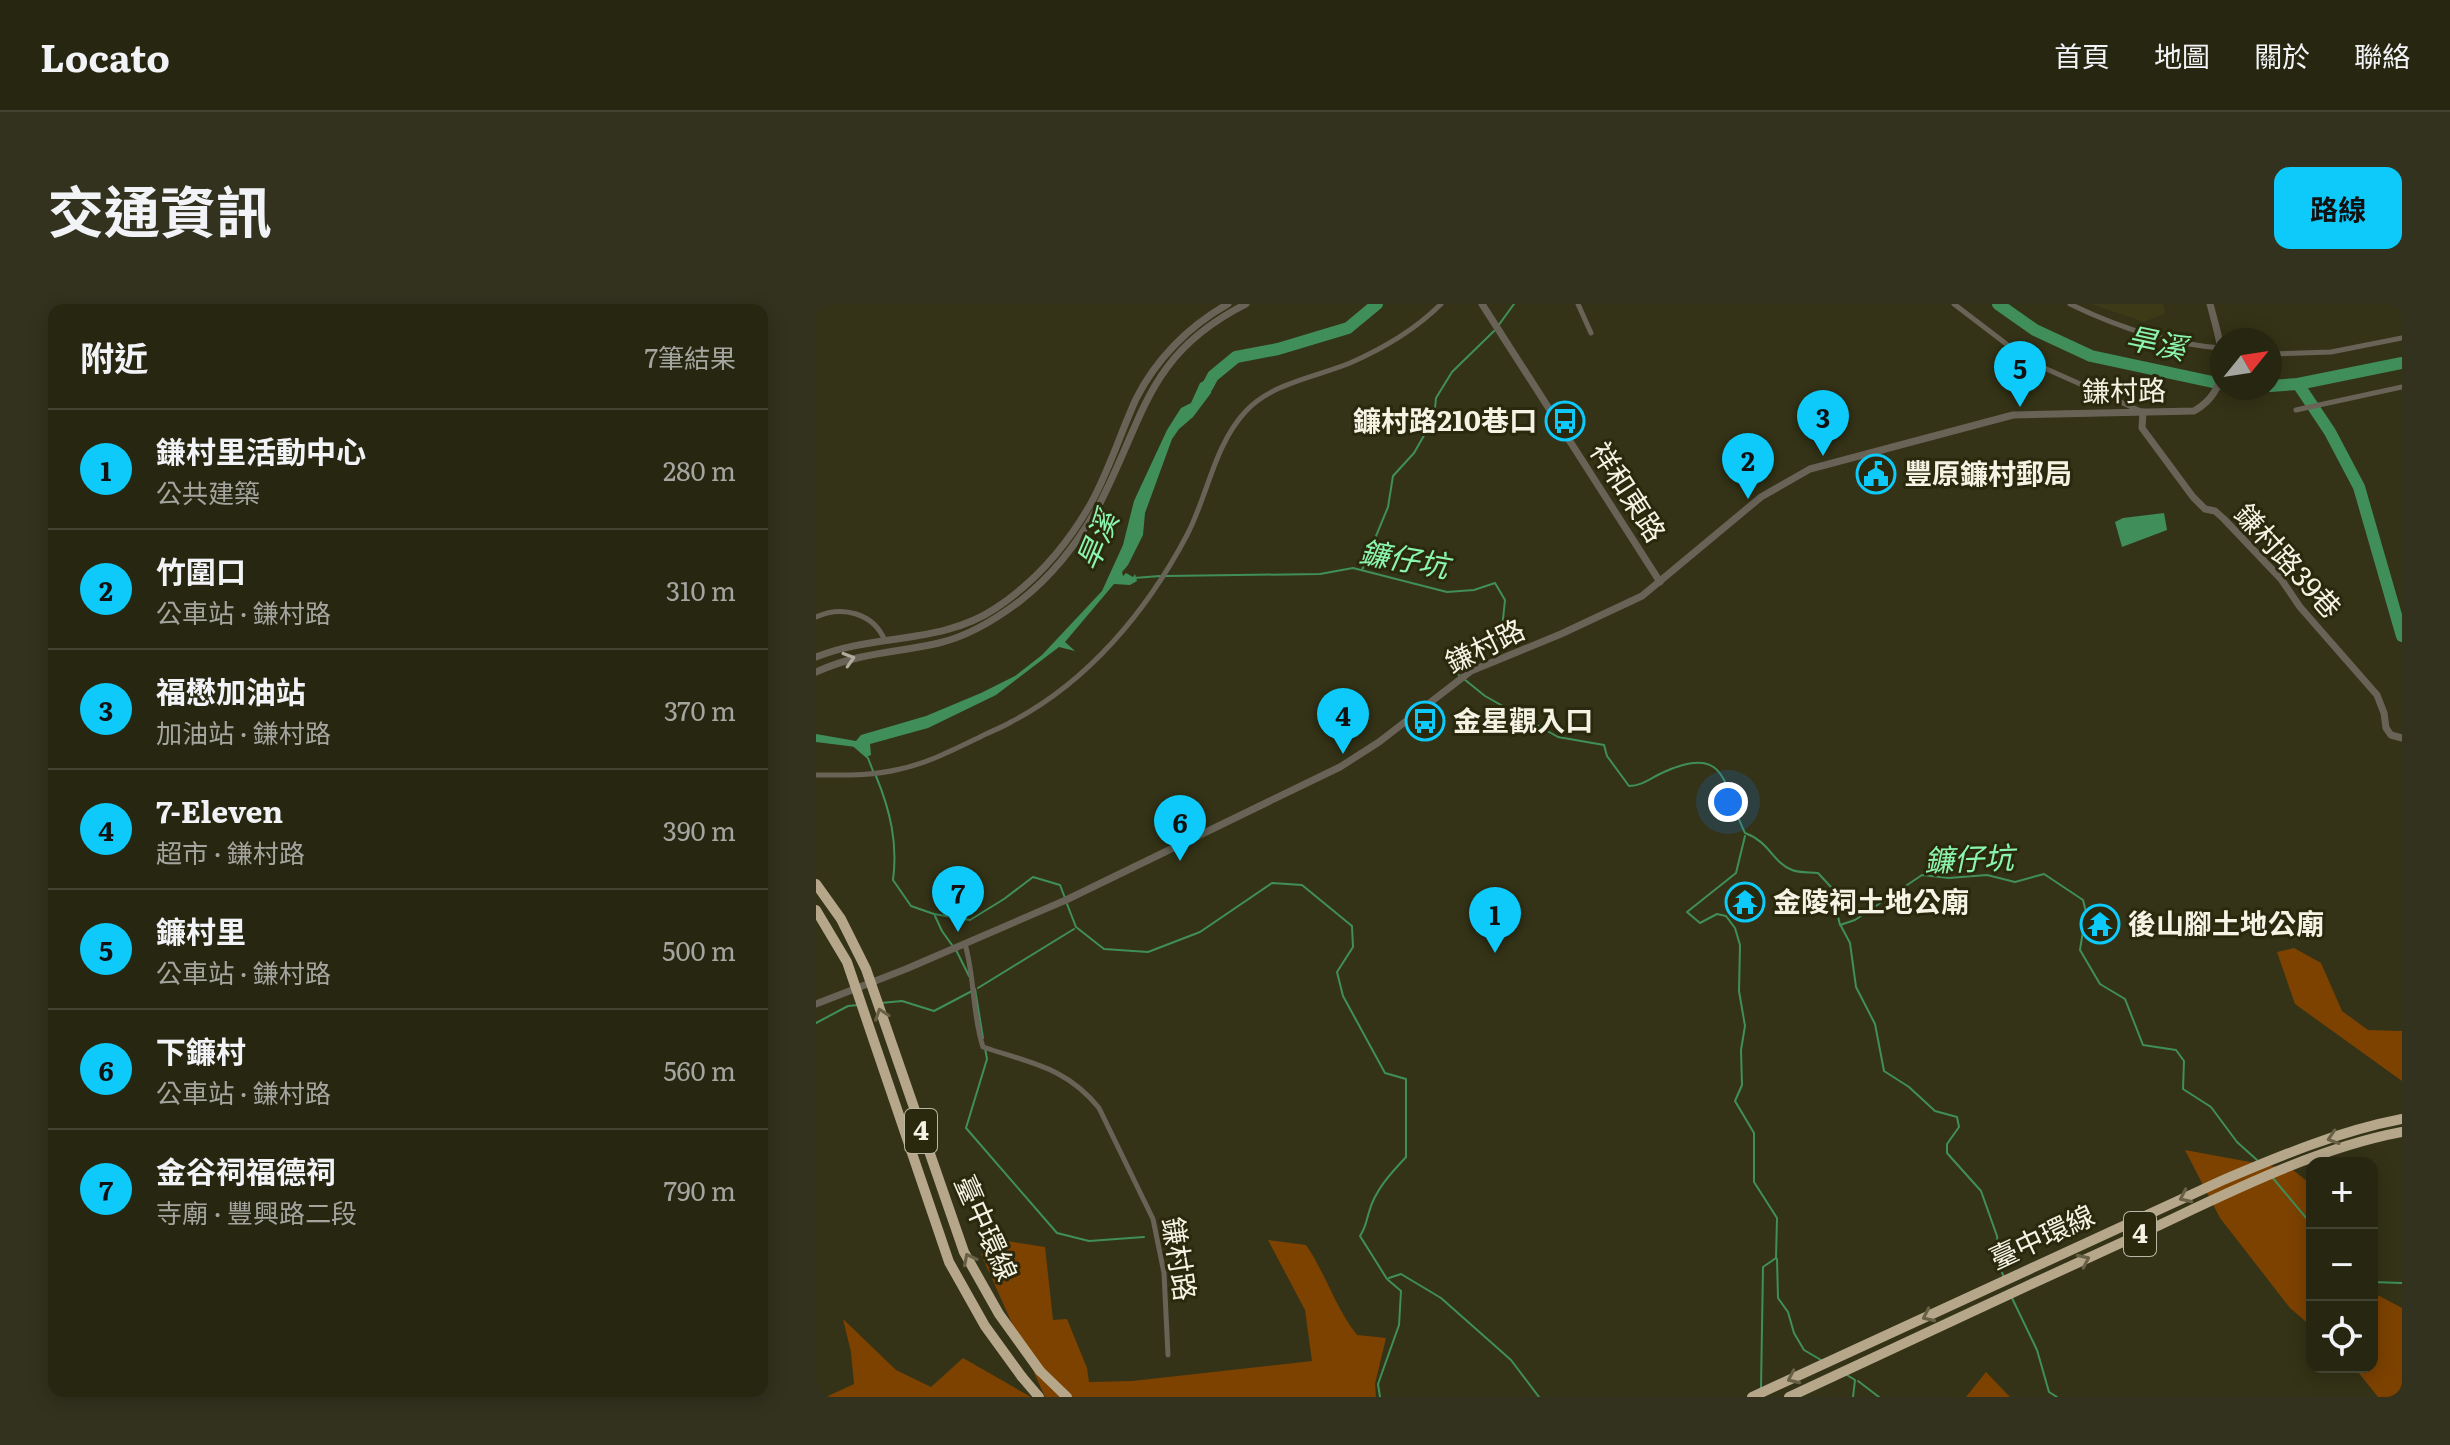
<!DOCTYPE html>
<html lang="zh-TW">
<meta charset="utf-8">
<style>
:root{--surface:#272611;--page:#33321f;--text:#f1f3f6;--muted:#a4a59f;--line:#434331;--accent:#0dcafa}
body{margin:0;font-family:Literata,"Noto Sans TC",serif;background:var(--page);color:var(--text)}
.controls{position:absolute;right:24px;bottom:24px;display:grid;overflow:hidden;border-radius:16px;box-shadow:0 4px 20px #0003}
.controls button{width:72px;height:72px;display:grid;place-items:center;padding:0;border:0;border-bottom:2px solid var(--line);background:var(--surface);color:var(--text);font:40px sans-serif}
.compass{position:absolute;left:1394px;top:24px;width:72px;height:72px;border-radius:50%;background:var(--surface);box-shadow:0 4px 20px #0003;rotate:60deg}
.you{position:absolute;left:912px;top:498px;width:28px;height:28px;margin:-20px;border:6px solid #fff;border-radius:50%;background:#1a73e8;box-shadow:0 0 0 12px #1a73e833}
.badge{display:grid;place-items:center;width:52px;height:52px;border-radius:50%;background:var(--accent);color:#111;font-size:26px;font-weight:700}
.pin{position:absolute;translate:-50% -66px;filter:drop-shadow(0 2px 4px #0008)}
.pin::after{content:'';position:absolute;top:42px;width:28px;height:24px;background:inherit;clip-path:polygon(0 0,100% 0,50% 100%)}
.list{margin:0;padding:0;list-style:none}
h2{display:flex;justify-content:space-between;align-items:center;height:104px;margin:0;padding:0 32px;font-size:34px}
h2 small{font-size:26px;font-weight:400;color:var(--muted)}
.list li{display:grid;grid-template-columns:52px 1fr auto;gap:24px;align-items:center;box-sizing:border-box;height:120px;padding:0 32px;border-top:2px solid var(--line)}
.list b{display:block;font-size:30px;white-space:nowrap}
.list p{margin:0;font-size:26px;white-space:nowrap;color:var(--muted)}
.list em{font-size:26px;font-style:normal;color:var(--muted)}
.icon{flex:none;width:44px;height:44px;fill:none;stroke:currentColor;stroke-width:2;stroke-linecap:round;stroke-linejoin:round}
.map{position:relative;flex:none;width:1586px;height:1093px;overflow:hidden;border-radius:16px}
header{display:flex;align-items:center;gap:48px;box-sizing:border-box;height:112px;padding:0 40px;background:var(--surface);border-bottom:2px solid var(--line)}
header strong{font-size:38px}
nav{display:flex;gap:44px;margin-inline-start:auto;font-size:28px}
.intro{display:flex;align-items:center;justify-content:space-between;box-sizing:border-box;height:192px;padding:0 48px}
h1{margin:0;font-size:56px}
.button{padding:20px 36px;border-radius:16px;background:var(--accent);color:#111;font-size:28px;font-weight:700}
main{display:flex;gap:48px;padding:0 48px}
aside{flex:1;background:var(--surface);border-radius:16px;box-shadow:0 4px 20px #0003}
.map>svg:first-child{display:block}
</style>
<header>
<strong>Locato</strong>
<nav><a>首頁</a><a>地圖</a><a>關於</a><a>聯絡</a></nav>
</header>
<div class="intro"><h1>交通資訊</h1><a class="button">路線</a></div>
<main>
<aside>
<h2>附近<small>7筆結果</small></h2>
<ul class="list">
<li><span class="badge">1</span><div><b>鎌村里活動中心</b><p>公共建築</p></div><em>280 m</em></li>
<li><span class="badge">2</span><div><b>竹圍口</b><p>公車站 · 鎌村路</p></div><em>310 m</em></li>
<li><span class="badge">3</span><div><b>福懋加油站</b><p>加油站 · 鎌村路</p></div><em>370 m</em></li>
<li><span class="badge">4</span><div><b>7-Eleven</b><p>超市 · 鎌村路</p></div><em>390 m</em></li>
<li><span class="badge">5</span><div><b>鐮村里</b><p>公車站 · 鎌村路</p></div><em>500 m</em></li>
<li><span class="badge">6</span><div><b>下鐮村</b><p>公車站 · 鎌村路</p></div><em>560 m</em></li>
<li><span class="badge">7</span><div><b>金谷祠福德祠</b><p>寺廟 · 豐興路二段</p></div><em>790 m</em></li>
</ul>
</aside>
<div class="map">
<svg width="1586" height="1093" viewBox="0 0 1586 1093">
<rect width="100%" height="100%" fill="#343317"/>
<polygon fill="#3d3b17" points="1275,0 1347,0 1349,9 1328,18"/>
<g fill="#7d4200">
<polygon points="1478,644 1505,659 1526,707 1552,726 1586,727 1586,777 1479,700 1461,648"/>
<polygon points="1369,846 1477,866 1496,881 1496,1023 1474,1004 1404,914"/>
<path d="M184,936l45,7 8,73 14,-1 20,49 2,14 43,-1 180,-20 -7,-51 -37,-70 38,5c20,29 29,62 51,90l29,3 -11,46 1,13h-331l-64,-143z"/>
<polygon points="1556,988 1586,1004 1586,1093 1562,1093 1538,1063 1556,1063"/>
<polygon points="27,1015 80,1066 115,1083 147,1054 215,1093 10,1093 38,1080 35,1048"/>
<polygon points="1170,1068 1194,1093 1150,1093"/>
</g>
<g fill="#408f5b">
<polygon points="397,72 395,89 377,113 363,125 356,135 329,209 327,231 312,261 306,268 307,272 310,269 317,273 319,270 321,277 314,281 298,280 249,338 259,347 243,343 180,391 112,424 54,440 55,451 50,453 40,443 0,438 0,430 40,437 45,431 110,412 165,389 199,372 226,351 286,287 307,241 318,197 351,126 365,104 375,99 384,79"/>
<polygon points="1348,209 1351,226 1306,243 1299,218 1307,214"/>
</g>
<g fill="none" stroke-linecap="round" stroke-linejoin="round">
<g stroke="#408f5b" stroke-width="2">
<polyline points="682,22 698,0"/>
<polyline points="546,266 572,203 577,172 598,149 618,114 620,94 636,68 678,27"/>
<polyline points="350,272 504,270 537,264 631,288 658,286 679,279 689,296 685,334 642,356 635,364 643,371"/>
<polyline points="318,274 344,272"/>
<path d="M648,375l21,17 73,41 46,8 3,11 22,30c14,0 23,-9 35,-14 66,-30 59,17 81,61 25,9 27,29 47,37 7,3 18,2 26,3l13,14 9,38 15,-5 67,-45 27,3 38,-3 28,7 29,-8 39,26 3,12 -6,38 20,34 25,15 18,46 33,5 8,11 -1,28 28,18 26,35 20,18"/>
<polyline points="37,441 52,454 57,467"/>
<path d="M60,472c14,34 22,67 17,104l18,26 23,8 36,6 34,-21 29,-22 27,8 5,13"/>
<polyline points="929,532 920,569 871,608 884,619 901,610 910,612 919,624 924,641 923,687 929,722 925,746 926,781 919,797 938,829 938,878 961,914 960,954 947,963 945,1084"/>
<path d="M251,600l9,23 28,22 44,3 52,-20 72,-49 30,2 50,41 1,21 -16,25 6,24 42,77 21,6v78c-15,16 -31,33 -37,55 -3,10 -3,15 -9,24l27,43 14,12 -2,34 -21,59 2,13"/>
<polyline points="119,612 126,627 136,641"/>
<polyline points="1025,622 1034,639 1040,683 1059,720 1068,767 1093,783 1119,807 1141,813 1143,823 1131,840 1131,849 1165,887 1181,932 1184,964 1188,973"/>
<polyline points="140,646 153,672"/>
<polyline points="162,684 258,625"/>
<polyline points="159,685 167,734"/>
<polyline points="65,699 86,697 118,707 156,687"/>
<polyline points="0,719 32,702 42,701"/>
<polyline points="169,744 171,755 150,824 241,929 273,937 328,933"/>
<polyline points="1456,873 1496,921"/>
<polyline points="961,955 962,994 972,1008 978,1029 988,1046 1005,1056"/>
<polyline points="573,974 585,970 625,994 695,1056 723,1093"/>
<polyline points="1556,978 1586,979"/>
<polyline points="1196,994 1221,1046 1233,1088 1241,1093"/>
<polyline points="1031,1071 1039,1076 1037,1093"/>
<polyline points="1042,1077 1063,1093"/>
</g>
<g stroke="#408f5b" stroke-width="12">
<polyline points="1182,0 1219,26 1275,52 1406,80"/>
<polyline points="1482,80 1514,128 1543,183 1586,332"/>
<polyline points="1454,82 1482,80 1586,59"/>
<polyline points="391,83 397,72 420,53 462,45 532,24 561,0"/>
</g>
<g stroke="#696357" stroke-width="5">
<polyline points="762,0 775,29"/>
<polyline points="1138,0 1193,42 1226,63 1327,108"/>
<path d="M1254,0c47,23 100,40 151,44"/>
<polyline points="1454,50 1515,48 1586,34"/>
<polyline points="1480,106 1586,83"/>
<path d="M0,313c26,-12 58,-4 69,24"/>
<path d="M0,471c28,0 57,1 84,-6 28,-6 53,-19 78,-31 11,-6 23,-10 33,-16 77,-40 136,-111 176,-187 21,-40 27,-90 59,-124 26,-28 70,-34 104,-48 32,-14 66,-34 91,-59"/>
<path d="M149,640c10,34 7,70 18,103 47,16 83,20 116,61l54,111 11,54 4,82"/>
</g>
<g stroke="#696357" stroke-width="7">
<polyline points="666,0 844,278"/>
<polyline points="1327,108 1326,124 1377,193 1389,205 1399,207 1408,215 1465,275 1484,303 1561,391 1568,409 1570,424 1575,431 1586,434"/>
<path d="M0,353c59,-24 125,-12 180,-49 39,-26 71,-63 94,-103 19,-34 30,-71 46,-106 20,-40 53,-73 92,-95"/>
<path d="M0,368c44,-20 79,-19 123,-29 30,-7 56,-23 81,-42 32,-25 60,-61 80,-98 45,-87 47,-149 146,-199"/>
<path d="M0,700l90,-35 160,-69 274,-133 39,-25 92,-71 90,-37 81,-38 119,-99 49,-28 203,-54 181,-4c43,-25 26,-68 16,-107"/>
</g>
<g stroke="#b6a78a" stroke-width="10">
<polyline points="224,1067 251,1093"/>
<polyline points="206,1073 223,1093"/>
<path d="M936,1093l469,-216c59,-25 118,-50 181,-62"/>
<path d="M973,1093c115,-54 231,-108 347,-161 84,-39 175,-87 266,-104"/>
</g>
<g stroke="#b6a78a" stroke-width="10">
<polyline points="0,580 25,615 50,665 148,948 183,1010 224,1067"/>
<polyline points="0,606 31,658 133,958 169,1022 206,1073"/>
</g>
</g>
<defs><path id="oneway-chevron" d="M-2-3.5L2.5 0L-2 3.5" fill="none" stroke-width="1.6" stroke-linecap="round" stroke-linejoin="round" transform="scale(2)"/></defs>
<use stroke="#afac9e" href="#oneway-chevron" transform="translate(33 355) rotate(-17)"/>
<g stroke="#696145">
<use href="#oneway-chevron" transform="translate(65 710) rotate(-109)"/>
<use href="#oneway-chevron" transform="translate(1517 834) rotate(162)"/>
<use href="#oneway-chevron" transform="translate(1369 893) rotate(155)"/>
<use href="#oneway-chevron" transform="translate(153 955) rotate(-117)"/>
<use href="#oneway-chevron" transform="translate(1268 956) rotate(-25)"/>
<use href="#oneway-chevron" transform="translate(1112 1012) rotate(155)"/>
<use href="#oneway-chevron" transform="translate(977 1074) rotate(155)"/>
</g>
<defs>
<symbol id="bus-ring" viewBox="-11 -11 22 22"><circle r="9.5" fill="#2a280d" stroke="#0dcafa" stroke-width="1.5"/><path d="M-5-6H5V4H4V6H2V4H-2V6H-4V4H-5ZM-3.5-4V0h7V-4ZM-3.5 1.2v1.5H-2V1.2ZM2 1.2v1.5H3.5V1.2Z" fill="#0dcafa"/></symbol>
<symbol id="civic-ring" viewBox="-11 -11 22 22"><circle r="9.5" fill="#2a280d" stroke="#0dcafa" stroke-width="1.5"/><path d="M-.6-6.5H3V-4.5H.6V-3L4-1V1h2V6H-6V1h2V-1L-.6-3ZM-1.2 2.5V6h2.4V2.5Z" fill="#0dcafa"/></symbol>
<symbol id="temple-ring" viewBox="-11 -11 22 22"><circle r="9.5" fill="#2a280d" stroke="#0dcafa" stroke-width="1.5"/><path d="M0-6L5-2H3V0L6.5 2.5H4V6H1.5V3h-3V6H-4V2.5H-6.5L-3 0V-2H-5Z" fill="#0dcafa"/></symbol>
</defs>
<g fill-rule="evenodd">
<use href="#bus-ring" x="727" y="95" width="44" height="44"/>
<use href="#civic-ring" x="1038" y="148" width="44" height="44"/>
<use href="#bus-ring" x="587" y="395" width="44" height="44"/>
<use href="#temple-ring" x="907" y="576" width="44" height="44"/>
<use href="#temple-ring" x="1262" y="598" width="44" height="44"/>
</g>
<g text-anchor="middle" stroke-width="6" stroke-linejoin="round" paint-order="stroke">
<g fill="#2a280d" stroke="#b8b7a4" stroke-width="2">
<rect x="89" y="805" width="32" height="44" rx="6"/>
<rect x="1308" y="908" width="32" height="44" rx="6"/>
</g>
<g font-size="26" font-weight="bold" fill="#f5f4e4">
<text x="105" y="836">4</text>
<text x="1324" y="939">4</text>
</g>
<g font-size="28" fill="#f5f4e4" stroke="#2a280d">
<text transform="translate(1308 87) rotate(-1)" y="10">鎌村路</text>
<text transform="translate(812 188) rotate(57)" y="10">祥和東路</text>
<text transform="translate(1472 257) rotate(48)" y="10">鎌村路39巷</text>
<text transform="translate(669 342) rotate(-26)" y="10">鎌村路</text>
<text transform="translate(170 924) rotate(66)" y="10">臺中環線</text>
<text transform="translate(1226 933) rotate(-25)" y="10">臺中環線</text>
<text transform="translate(363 955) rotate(81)" y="10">鎌村路</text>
</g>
<g font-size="28" font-weight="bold" fill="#f5f4e4" stroke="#2a280d" text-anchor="start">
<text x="721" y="127" text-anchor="end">鐮村路210巷口</text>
<text x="1088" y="180">豐原鐮村郵局</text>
<text x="637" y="427">金星觀入口</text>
<text x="957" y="608">金陵祠土地公廟</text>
<text x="1312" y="630">後山腳土地公廟</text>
</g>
<g font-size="30" font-style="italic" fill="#8bf5ad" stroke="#2a280d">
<text transform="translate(1340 40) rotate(12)" y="10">旱溪</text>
<text transform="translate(282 237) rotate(-67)" y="10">旱溪</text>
<text transform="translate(588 256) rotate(10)" y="10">鐮仔坑</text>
<text transform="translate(1153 556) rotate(-2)" y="10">鐮仔坑</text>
</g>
</g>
</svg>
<div class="controls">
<button>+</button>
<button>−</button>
<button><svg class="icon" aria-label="locate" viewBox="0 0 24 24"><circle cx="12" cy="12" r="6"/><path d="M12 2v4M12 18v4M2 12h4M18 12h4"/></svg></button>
</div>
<svg class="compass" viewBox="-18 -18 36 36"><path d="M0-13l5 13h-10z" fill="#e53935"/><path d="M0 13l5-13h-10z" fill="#a4a59f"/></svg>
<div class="you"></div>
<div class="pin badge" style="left:679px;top:649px">1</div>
<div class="pin badge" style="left:932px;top:195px">2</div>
<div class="pin badge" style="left:1007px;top:152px">3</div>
<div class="pin badge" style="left:527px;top:450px">4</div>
<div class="pin badge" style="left:1204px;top:103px">5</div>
<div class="pin badge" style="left:364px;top:557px">6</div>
<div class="pin badge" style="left:142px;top:628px">7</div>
</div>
</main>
